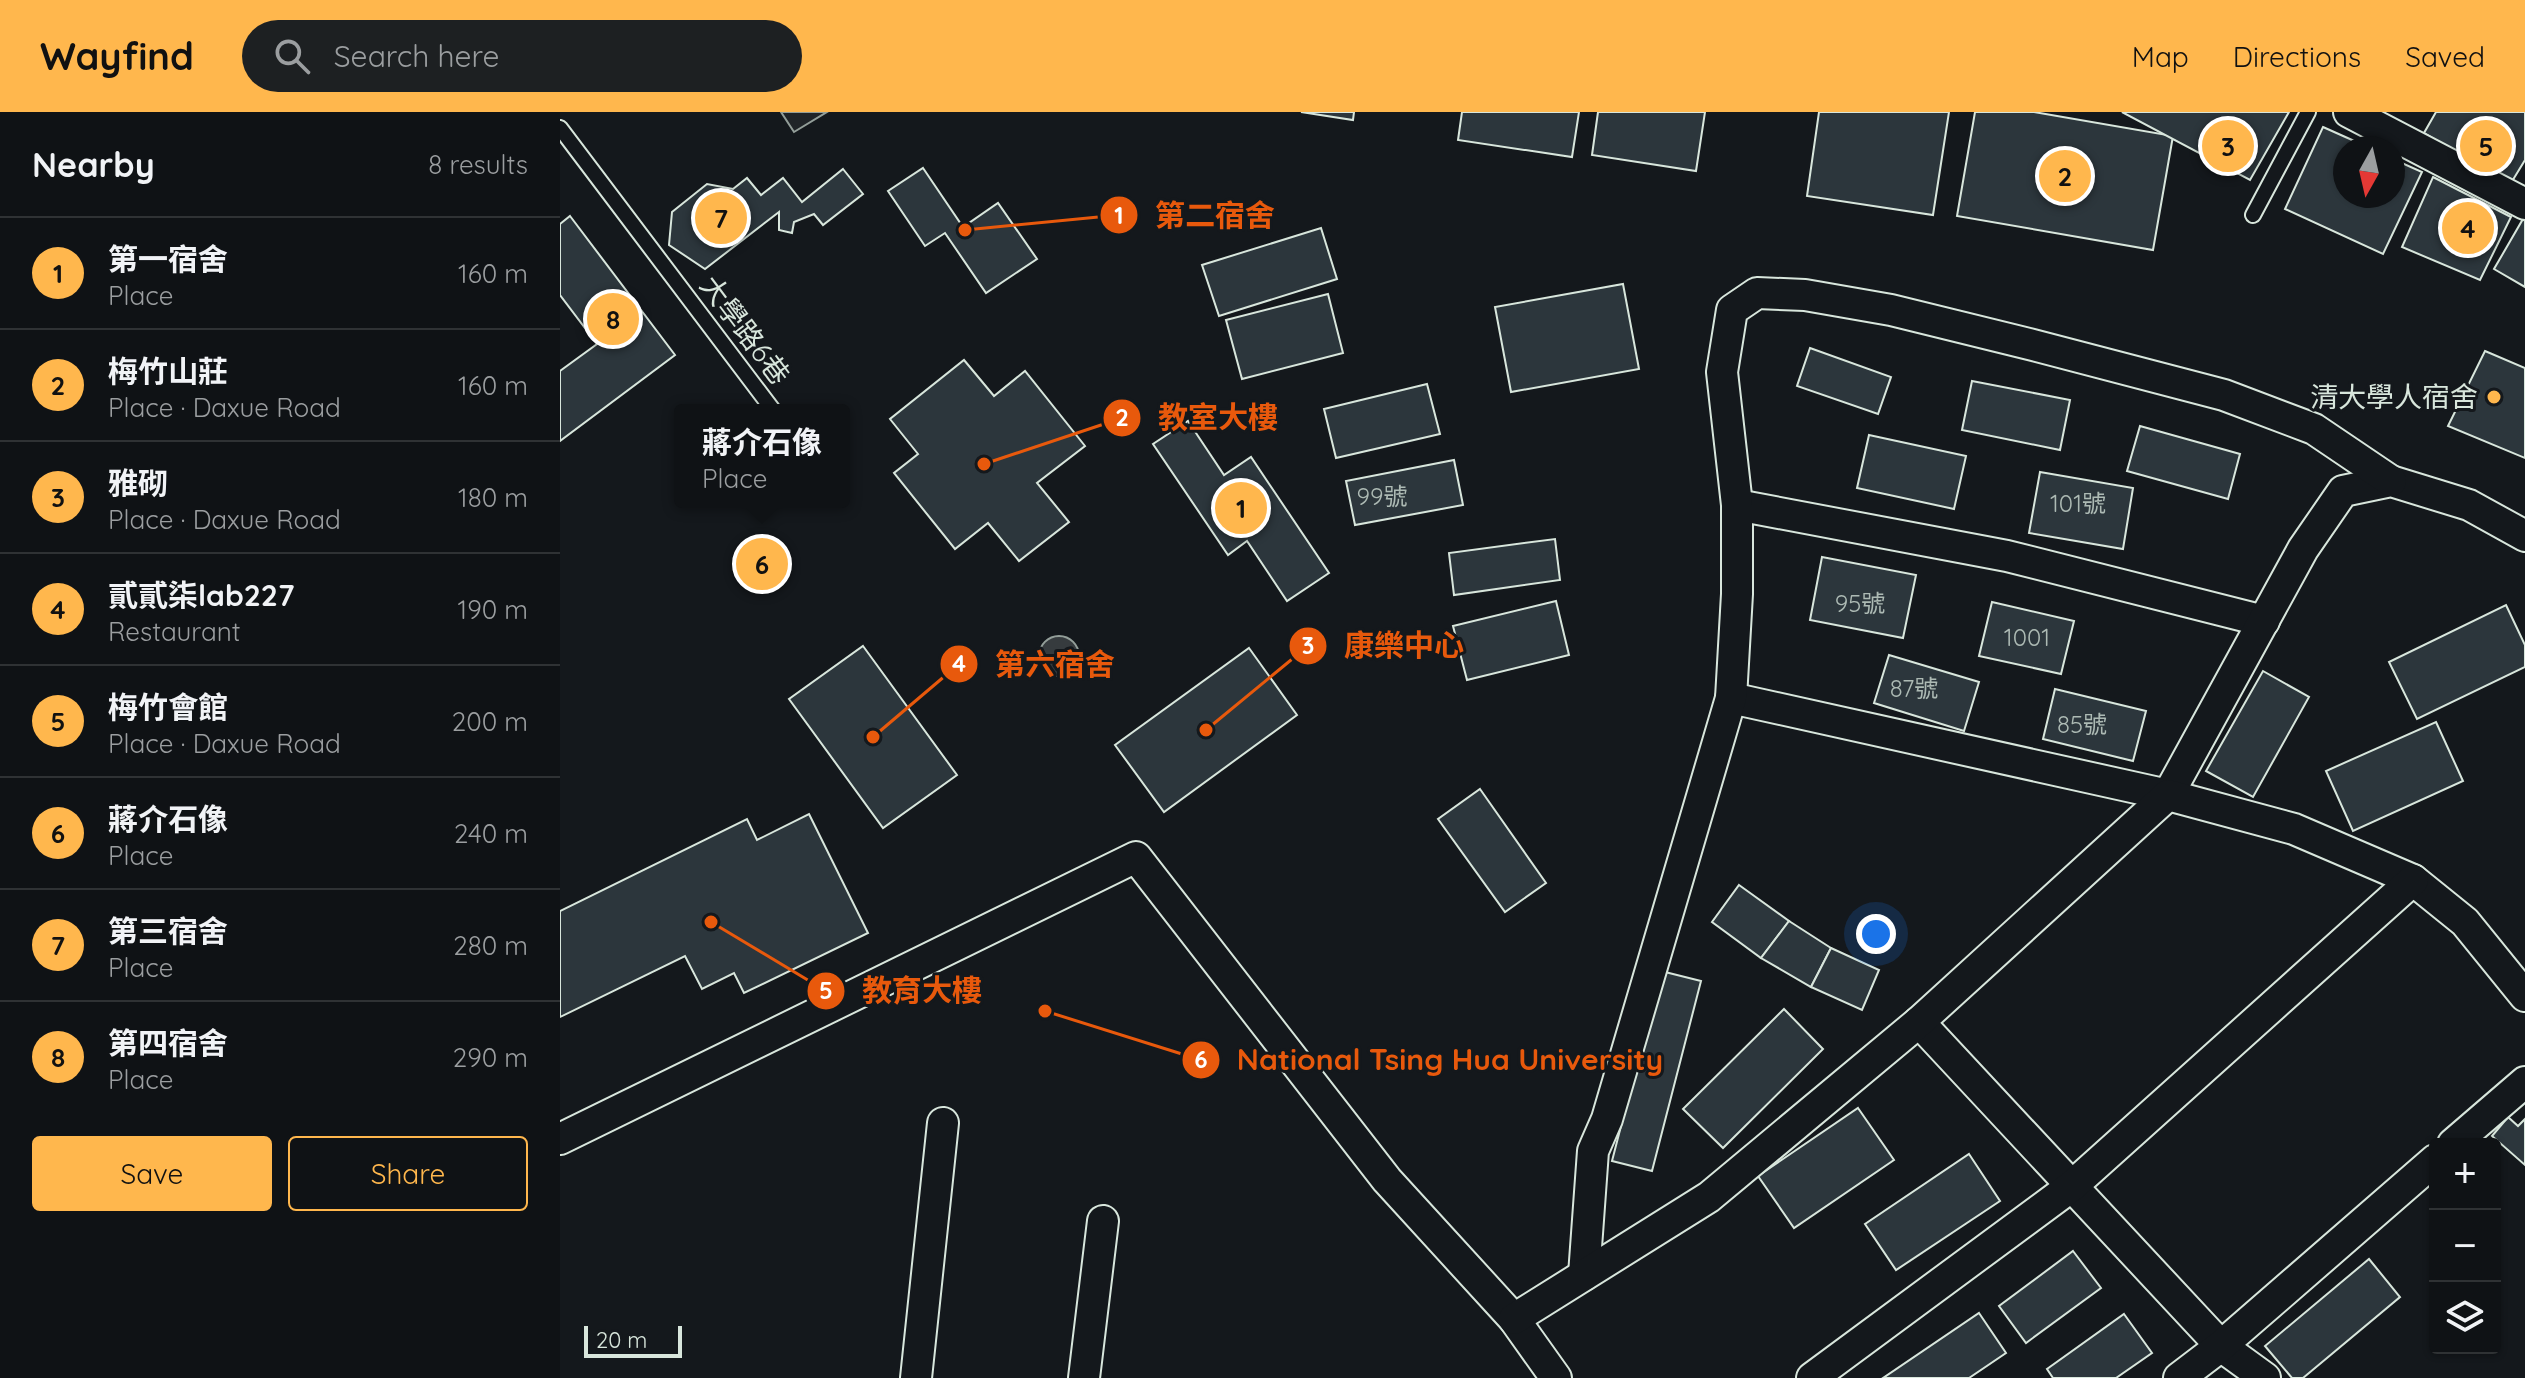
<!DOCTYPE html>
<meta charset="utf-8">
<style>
:root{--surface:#0f1215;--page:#1d2022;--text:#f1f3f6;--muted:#9b9ea0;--line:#2f3234;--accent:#ffb74d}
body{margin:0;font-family:Quicksand,"Noto Sans TC",sans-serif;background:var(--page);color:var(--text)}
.controls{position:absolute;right:24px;bottom:24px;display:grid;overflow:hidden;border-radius:8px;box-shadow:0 2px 6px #0004}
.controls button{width:72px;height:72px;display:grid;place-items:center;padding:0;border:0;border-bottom:2px solid var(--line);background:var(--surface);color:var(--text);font:40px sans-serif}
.compass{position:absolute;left:1773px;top:24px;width:72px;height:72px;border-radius:50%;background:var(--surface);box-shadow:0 2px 6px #0004;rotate:188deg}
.scale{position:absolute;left:24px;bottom:20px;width:98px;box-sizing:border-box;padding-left:8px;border:4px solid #d8e6dc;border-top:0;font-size:22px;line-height:28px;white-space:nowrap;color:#d8e6dc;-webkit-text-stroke:6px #14181c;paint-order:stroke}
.you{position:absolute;left:1316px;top:822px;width:28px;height:28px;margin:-20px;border:6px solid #fff;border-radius:50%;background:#1a73e8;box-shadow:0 0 0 12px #1a73e833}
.badge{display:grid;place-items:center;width:52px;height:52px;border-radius:50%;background:var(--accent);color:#111;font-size:26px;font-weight:700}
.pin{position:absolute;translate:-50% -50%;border:4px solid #fff;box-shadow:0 2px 8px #0006}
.popup{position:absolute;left:114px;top:292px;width:176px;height:104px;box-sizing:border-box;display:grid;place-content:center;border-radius:8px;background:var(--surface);filter:drop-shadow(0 2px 6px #0005);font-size:26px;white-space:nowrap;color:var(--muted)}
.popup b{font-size:30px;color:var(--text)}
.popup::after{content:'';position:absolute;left:50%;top:100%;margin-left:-16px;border:16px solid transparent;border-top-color:var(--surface)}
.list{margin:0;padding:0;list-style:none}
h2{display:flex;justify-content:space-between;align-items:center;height:104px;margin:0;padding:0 32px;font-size:34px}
h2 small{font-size:26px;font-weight:400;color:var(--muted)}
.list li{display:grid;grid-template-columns:52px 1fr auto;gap:24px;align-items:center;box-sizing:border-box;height:112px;padding:0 32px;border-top:2px solid var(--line)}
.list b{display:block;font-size:30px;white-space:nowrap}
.list p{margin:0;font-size:26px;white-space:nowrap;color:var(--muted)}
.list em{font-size:26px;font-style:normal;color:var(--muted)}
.actions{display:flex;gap:16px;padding:24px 32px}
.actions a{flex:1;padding:18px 0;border:2px solid var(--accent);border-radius:8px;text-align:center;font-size:28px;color:var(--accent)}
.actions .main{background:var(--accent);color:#111}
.icon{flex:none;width:44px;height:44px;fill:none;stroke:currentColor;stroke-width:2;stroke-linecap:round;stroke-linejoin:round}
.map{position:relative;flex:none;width:1965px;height:1266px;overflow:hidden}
header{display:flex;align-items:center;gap:48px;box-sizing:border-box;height:112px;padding:0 40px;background:var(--accent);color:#111}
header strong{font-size:38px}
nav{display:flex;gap:44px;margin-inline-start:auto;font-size:28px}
.search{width:560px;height:72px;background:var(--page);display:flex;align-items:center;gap:20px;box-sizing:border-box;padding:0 28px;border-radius:44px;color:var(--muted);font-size:30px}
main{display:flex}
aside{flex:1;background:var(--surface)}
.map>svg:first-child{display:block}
</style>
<header>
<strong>Wayfind</strong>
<div class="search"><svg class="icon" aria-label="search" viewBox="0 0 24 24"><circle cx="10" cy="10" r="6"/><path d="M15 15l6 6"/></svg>Search here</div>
<nav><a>Map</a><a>Directions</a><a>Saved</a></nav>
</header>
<main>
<aside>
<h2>Nearby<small>8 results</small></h2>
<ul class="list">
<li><span class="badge">1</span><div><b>第一宿舍</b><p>Place</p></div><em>160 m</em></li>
<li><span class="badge">2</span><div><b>梅竹山莊</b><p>Place · Daxue Road</p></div><em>160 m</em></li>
<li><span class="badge">3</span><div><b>雅砌</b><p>Place · Daxue Road</p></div><em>180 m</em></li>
<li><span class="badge">4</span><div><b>貳貳柒lab227</b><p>Restaurant</p></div><em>190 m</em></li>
<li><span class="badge">5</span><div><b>梅竹會館</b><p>Place · Daxue Road</p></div><em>200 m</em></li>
<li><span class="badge">6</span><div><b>蔣介石像</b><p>Place</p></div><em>240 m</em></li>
<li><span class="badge">7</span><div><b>第三宿舍</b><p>Place</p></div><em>280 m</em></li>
<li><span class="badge">8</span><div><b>第四宿舍</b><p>Place</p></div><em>290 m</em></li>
</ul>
<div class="actions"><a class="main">Save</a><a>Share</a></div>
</aside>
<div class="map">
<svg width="1965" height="1266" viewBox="0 0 1965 1266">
<rect width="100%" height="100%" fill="#14181c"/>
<polygon fill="#202428" stroke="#939e99" stroke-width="2" points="221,0 267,0 234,20"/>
<circle fill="#363b3e" stroke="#939e99" stroke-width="2" cx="499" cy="544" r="20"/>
<g fill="#2c363c" stroke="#d8e6dc" stroke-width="2">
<polygon points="741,0 794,0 793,8"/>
<polygon points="902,0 1019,0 1012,45 898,28"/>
<polygon points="1038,0 1145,0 1136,59 1032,43"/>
<polygon points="1259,0 1389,0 1373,103 1247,84"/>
<polygon points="1415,0 1474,0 1613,24 1593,138 1397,104"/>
<polygon points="1562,0 1729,0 1690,68"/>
<polygon points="1876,0 1965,0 1965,48 1951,71 1864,21"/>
<polygon points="1763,15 1810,36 1785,36 1785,84 1833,84 1833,47 1862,60 1823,142 1725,97"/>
<polygon points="363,56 403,115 438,91 477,147 426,181 385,121 365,134 328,79"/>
<polygon points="283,57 303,82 263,113 254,102 234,110 232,121 219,118 219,100 145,157 109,133 112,100 147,72 173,77 187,66 201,83 223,66 242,90"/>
<polygon points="1873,65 1951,105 1920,168 1842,135"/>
<polygon points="10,104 115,243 0,329 0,259 37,232 0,183 0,112"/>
<polygon points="1963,107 1965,109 1965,175 1934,157"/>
<polygon points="761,116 777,167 659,204 642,153"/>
<polygon points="1063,172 1079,257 951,280 935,195"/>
<polygon points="768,182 783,241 682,267 666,208"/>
<polygon points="1250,236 1331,265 1318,302 1237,274"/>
<polygon points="1925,239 1965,256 1965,346 1888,314"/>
<polygon points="404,248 434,284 465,259 525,334 477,371 509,410 459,449 428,411 395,437 334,361 358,342 330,307"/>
<polygon points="1412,269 1510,288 1500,338 1402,318"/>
<polygon points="867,272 880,322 776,346 764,297"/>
<polygon points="628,309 664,363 691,345 769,461 727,489 687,429 668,443 593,332"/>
<polygon points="1580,314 1680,342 1668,387 1567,359"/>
<polygon points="1309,323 1406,344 1394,397 1297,376"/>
<polygon points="894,348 903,393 795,413 786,369"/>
<polygon points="1480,360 1573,376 1563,437 1469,421"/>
<polygon points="995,427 1000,468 894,483 889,441"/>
<polygon points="1262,445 1356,463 1343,526 1250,508"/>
<polygon points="996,489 1009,543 907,568 893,514"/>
<polygon points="1432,490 1514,509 1501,562 1419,544"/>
<polygon points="1946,493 1965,533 1965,555 1857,607 1829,550"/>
<polygon points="303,534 397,663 323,716 229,587"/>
<polygon points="689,536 737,603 604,700 555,633"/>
<polygon points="1329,543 1419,570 1404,619 1314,591"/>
<polygon points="1703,559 1749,585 1693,685 1646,659"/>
<polygon points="1495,577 1586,599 1573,649 1483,627"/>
<polygon points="1876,610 1903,669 1793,719 1766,659"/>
<polygon points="920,677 986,771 945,800 878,707"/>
<polygon points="249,702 308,821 184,881 174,861 142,877 125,844 0,905 0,799 187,707 197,728"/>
<polygon points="1179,773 1229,809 1201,846 1152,810"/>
<polygon points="1229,809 1271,836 1251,875 1201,846"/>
<polygon points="1271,836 1319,858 1302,898 1251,875"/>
<polygon points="1101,859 1141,869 1092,1059 1052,1049"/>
<polygon points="1224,897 1263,937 1163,1036 1123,997"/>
<polygon points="1298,996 1334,1048 1234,1116 1198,1064"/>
<polygon points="1948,1005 1958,1014 1965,1007 1965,1053 1932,1024"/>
<polygon points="1409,1042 1440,1089 1336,1158 1305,1112"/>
<polygon points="1513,1139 1541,1176 1466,1231 1439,1194"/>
<polygon points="1809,1147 1840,1185 1743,1266 1732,1266 1705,1234"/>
<polygon points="1419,1201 1446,1241 1409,1266 1323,1266"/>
<polygon points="1564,1202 1592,1241 1556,1266 1493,1266 1487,1257"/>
</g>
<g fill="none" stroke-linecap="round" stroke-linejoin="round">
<defs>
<g id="service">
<polyline points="0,16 213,298"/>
<polyline points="1693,103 1748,0"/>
</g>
<g id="minor">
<polyline points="1789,0 1965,92"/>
<polyline points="1177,393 1447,444 1704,509"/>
<polyline points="1171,586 1608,683 1743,437 1783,379 1831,369 1909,393 1965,424"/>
<polyline points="1359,910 1661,1234 1705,1266"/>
<polyline points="0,1027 576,745 827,1068 954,1207 996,1266"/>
<polyline points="1893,1032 1965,970"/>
<polyline points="1024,1163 1033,1039 1047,1007 1171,586 1177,482 1177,393 1162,260 1172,198 1197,181 1245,183 1331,198 1473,233 1664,283 1754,317 1831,369"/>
<polyline points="954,1207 1149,1085 1359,910 1608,683 1734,717 1853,768 1905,810 1965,884"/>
<polyline points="356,1266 383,1011"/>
<polyline points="524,1266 543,1109"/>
<polyline points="1252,1266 1512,1074 1853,768"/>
<polyline points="1619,1266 1661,1234 1875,1048"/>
</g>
</defs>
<use href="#service" stroke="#d8e6dc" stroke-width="18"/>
<use href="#minor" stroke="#d8e6dc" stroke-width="34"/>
<use href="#service" stroke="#14181c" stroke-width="14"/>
<use href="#minor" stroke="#14181c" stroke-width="30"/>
</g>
<circle fill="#ffb74d" stroke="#14181c" stroke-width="3" cx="1934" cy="285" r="8"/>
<g text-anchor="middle" stroke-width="6" stroke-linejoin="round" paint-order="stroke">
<g font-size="24" fill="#adbab4">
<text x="822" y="393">99號</text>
<text x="1518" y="400">101號</text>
<text x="1300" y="500">95號</text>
<text x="1467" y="534">1001</text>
<text x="1354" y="585">87號</text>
<text x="1522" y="621">85號</text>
</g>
<g font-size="28" fill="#d8e6dc" stroke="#14181c">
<text transform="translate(185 218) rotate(53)" y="10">大學路6巷</text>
</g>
<g font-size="28" fill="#d8e6dc" stroke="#14181c" text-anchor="end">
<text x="1918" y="295">清大學人宿舍</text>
</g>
</g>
<path fill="none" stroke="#e8590c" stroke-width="3" d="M405 118L559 103M424 352L562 306M646 618L748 534M313 625L399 552M151 810L266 879M485 899L641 948"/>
<g fill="#e8590c" stroke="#14181c" stroke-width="3">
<circle cx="405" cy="118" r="8"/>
<circle cx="424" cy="352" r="8"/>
<circle cx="646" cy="618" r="8"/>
<circle cx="313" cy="625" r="8"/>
<circle cx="151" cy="810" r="8"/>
<circle cx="485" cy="899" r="8"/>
<circle cx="559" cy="103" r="20"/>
<circle cx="562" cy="306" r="20"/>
<circle cx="748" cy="534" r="20"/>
<circle cx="399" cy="552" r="20"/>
<circle cx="266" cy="879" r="20"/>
<circle cx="641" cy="948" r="20"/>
</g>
<g font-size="24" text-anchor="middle" font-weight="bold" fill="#fff">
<text x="559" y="112">1</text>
<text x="562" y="314">2</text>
<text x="748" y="542">3</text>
<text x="399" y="560">4</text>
<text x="266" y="887">5</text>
<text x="641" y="956">6</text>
</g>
<g font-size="30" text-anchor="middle" font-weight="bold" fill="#e8590c" stroke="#14181c" stroke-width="6" stroke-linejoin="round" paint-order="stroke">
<text x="655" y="114">第二宿舍</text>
<text x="658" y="316">教室大樓</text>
<text x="844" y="544">康樂中心</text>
<text x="495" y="563">第六宿舍</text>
<text x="362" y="889">教育大樓</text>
<text x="890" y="958">National Tsing Hua University</text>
</g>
</svg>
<div class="controls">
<button>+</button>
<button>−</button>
<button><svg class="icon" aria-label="layers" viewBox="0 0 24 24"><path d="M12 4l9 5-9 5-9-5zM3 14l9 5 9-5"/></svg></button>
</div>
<svg class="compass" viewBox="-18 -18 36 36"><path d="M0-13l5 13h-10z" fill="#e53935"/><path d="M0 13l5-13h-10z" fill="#9b9ea0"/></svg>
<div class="scale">20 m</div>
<div class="you"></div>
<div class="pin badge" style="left:681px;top:396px">1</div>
<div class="pin badge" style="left:1505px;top:64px">2</div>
<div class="pin badge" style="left:1668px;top:34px">3</div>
<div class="pin badge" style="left:1908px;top:116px">4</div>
<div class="pin badge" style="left:1926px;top:34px">5</div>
<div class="pin badge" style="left:202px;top:452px">6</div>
<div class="popup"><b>蔣介石像</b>Place</div>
<div class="pin badge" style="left:161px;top:106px">7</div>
<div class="pin badge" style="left:53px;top:207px">8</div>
</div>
</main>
